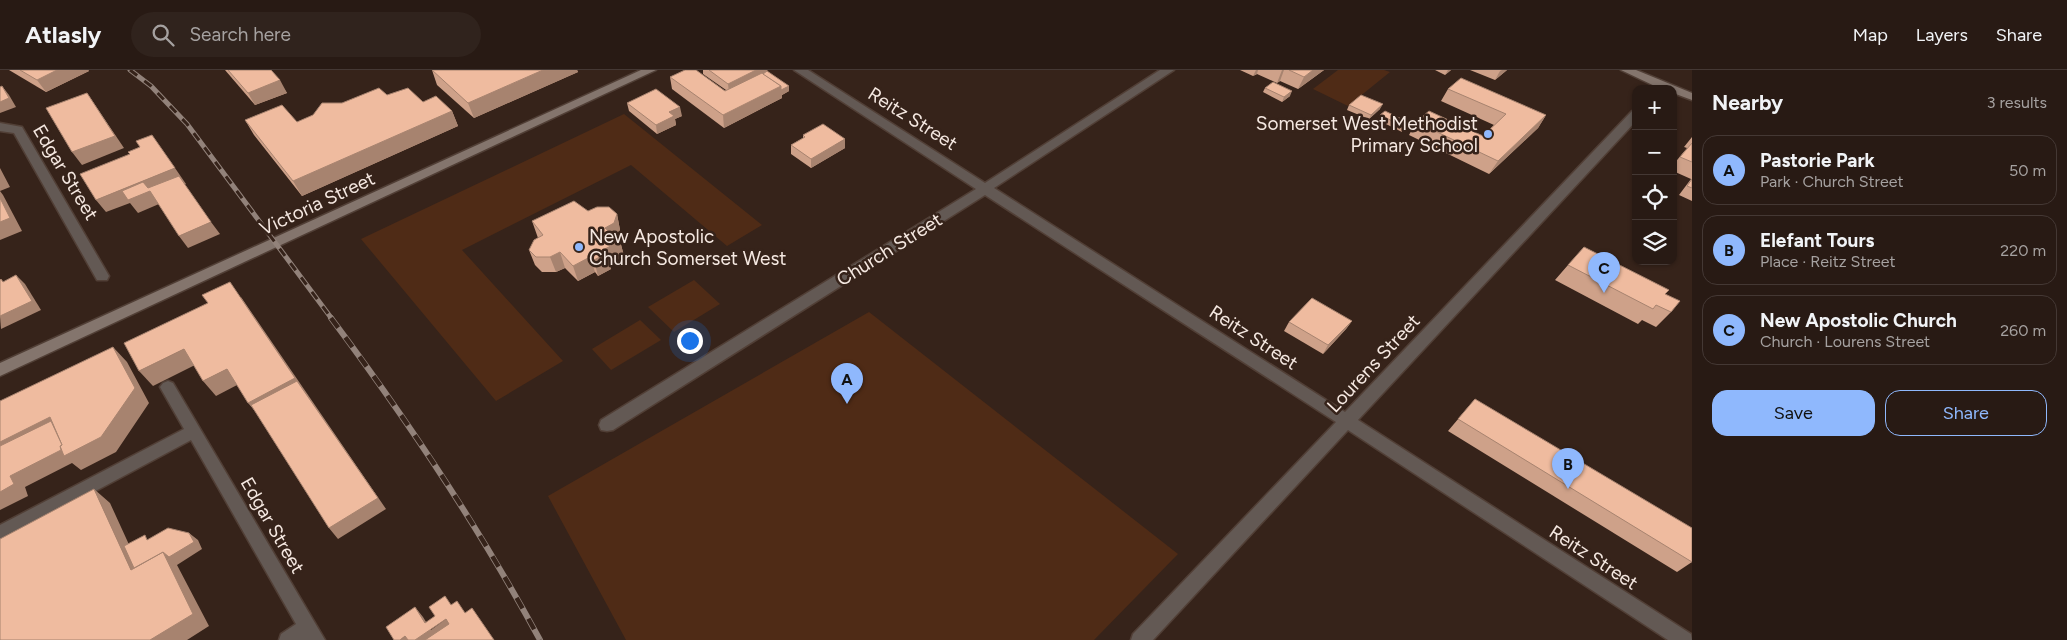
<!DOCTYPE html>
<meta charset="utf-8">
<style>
:root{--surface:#281a14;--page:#30231d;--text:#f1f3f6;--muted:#a5a1a0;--line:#443834;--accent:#8fb8fd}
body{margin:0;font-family:Figtree,sans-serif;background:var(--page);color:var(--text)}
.controls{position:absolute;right:15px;top:15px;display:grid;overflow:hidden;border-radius:10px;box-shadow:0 1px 4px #0004}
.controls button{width:45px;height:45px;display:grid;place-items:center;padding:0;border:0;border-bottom:1px solid var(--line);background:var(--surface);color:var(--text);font:25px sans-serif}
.you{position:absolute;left:689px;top:270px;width:18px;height:18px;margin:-12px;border:4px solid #fff;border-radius:50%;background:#1a73e8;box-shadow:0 0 0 8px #1a73e833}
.badge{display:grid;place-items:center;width:32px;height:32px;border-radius:50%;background:var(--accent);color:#111;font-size:16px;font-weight:700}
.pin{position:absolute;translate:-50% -41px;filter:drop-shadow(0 1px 2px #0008)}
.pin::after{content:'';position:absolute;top:26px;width:18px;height:15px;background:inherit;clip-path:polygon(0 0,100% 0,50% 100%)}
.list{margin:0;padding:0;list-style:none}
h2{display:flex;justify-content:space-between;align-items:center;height:65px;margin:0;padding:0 20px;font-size:21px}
h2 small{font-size:16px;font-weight:400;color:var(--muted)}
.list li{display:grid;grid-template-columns:32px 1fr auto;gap:15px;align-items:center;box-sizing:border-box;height:70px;margin:0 10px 10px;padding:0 10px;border:1px solid var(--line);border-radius:15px}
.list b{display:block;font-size:19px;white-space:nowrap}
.list p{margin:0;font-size:16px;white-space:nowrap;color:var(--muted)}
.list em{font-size:16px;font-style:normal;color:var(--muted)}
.actions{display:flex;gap:10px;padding:15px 20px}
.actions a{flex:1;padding:11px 0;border:1px solid var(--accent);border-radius:15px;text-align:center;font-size:18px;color:var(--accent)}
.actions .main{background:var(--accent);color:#111}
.icon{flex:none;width:28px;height:28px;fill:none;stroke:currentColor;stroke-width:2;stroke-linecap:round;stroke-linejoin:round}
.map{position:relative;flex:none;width:1692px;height:570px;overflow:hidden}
header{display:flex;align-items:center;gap:30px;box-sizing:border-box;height:70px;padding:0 25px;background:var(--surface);border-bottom:1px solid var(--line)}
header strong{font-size:24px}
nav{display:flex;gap:28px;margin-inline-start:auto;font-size:18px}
.search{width:350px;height:45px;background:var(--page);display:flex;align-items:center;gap:12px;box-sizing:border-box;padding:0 18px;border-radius:28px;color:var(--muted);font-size:19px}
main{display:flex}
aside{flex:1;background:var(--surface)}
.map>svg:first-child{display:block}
</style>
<header>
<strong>Atlasly</strong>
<div class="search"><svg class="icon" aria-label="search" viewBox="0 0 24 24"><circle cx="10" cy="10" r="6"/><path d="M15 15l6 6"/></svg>Search here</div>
<nav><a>Map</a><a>Layers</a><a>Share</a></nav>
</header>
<main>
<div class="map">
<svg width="1692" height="570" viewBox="0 0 1692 570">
<rect width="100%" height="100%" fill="#36231a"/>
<g fill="#4f2b16">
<polygon points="1338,0 1384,0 1390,2 1348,36 1313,19"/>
<polygon points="624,44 762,155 727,176 631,95 462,180 563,291 496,331 361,169"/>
<polygon points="694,210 720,234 674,262 648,237"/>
<polygon points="869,242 1178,484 1094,570 626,570 548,426"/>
<polygon points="640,250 661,270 611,300 592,279"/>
</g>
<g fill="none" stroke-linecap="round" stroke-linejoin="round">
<defs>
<g id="street">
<polygon points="794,0 808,0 985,113 1160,0 1174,0 994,118 1345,342 1632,41 1636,41 1636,51 1358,350 1691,564 1692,570 1668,570 1348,360 1153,570 1131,570 1133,564 1336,352 985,125 613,360 607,361 601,360 599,355 601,350 976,119"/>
<polygon points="0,53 22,57 109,206 107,210 97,210 14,63 0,61"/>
<polygon points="168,311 173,313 325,570 279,570 281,564 296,554 191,370 0,472 0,455 184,359 160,317 163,313"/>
</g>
<g id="secondary">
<polygon points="641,0 656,0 0,306 0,293"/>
<polygon points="1621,0 1636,0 1692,23 1692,30 1673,23 1673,19 1661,19"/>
</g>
</defs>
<use href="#street" stroke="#513f36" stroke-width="3"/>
<use href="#secondary" stroke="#513f36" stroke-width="3"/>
<use href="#street" fill="#635954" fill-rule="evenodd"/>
<use href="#secondary" fill="#84756d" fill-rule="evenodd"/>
<defs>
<polyline id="rail-far1" points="130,0 151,16 187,54 332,249"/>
<path id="rail" d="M331,248c77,103 148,209 209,322"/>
</defs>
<use href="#rail-far1" stroke="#92827a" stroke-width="5"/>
<use href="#rail" stroke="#92827a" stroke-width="6"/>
<use href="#rail-far1" stroke="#36231a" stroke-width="3" stroke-dasharray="9" stroke-linecap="butt"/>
<use href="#rail" stroke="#36231a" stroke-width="4.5" stroke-dasharray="12" stroke-linecap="butt"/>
</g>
<g fill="#cea189">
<polygon points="9,0 88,0 89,1 46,22"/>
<polygon points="225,0 271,0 287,23 255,35"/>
<polygon points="432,0 577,0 578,2 474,48 437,15"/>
<polygon points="703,0 767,0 768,2 789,21 782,25 782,28 724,58 672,19 670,7 725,21 726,20 703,4"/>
<polygon points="1240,0 1324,0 1298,19 1280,11 1277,13 1257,4 1253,6"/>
<polygon points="1435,0 1451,0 1445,5"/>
<polygon points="1470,0 1507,0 1495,10"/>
<polygon points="1265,18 1290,26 1282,32 1263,22"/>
<polygon points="1448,19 1546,45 1538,58 1489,104 1409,65 1416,52 1483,66 1494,55 1441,31"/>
<polygon points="387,25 423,32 452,41 458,56 302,126 254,65 245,50 297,52 342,33"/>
<polygon points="627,33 682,46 675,49 676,55 657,64 629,41"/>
<polygon points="1349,35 1380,39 1369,49 1347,40"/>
<polygon points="1380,45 1408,57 1402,62 1378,50"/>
<polygon points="803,65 845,78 811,98 791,84 791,75 803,68"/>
<polygon points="1692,67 1692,131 1679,125 1691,109 1673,101 1673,95 1687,78 1684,77"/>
<polygon points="588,141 617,144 620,160 618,169 620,171 624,186 610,194 611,199 598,206 595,202 578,211 565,198 556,202 542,202 535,195 529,180 538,168 532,151"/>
<polygon points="1568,195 1665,224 1671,242 1656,257 1642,250 1638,254 1555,210"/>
<polygon points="1352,251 1346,259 1323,284 1284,261 1289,252"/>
<polygon points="1475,329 1692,492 1677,502 1448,361"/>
</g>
<g fill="#a7836f">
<polygon points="57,0 88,0 89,1 46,22 37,10"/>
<polygon points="543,0 577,0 578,2 474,48 468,33"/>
<polygon points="756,0 767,0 768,3 729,22 728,14"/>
<polygon points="1256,0 1258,0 1257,4 1253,6"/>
<polygon points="1282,0 1284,0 1280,11 1277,13"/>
<polygon points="1313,0 1324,0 1298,19 1304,7"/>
<polygon points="1448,0 1451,0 1445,5"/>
<polygon points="1502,0 1507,0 1495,10 1500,1"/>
<polygon points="280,10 287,23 255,35 248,23"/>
<polygon points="2,16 9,25 16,37 0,43 0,32"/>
<polygon points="781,16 789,16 789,21 782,25 782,28 724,58 723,45"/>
<polygon points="1292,21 1290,26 1282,32 1284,27"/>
<polygon points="87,23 124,78 82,95 72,82"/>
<polygon points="1383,34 1380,39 1369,49 1371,45"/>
<polygon points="680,37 682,46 675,49 676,55 657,64 656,55 669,42"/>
<polygon points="452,41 458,56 302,126 293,111"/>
<polygon points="1546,45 1538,58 1489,104 1498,91"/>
<polygon points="1410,53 1408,57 1402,62 1405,57"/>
<polygon points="845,69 845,78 811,98 811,89"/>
<polygon points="0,98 10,117 0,121 3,125 22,161 0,170"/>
<polygon points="175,98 186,114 159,125 159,134 138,143 130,133 106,142 96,130"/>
<polygon points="617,144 620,160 618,169 605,158"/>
<polygon points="211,152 220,164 188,178 179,166"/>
<polygon points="620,171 624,186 610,194 611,199 598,206 594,190 603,180"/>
<polygon points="560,182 565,198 556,202 550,187"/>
<polygon points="590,187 595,202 578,211 573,196"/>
<polygon points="16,205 25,214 41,240 1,259 0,246"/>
<polygon points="241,227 386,439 338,469 329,458 260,347 248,333"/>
<polygon points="1352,251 1346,259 1323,284 1328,275"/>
<polygon points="113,277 127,292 149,333 116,382 81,400 72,393 25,417 28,426 0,440 0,372"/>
<polygon points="184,279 197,294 153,316 139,301"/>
<polygon points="227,299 239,314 216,326 203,311"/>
<polygon points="94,419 110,433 142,503 163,482 189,463 198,470 202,479 177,495 209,556 187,570 150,570 131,500"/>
<polygon points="415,537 423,547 431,560 446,549 453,559 438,570 415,570 425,553"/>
<polygon points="405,566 409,570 400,570"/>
</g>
<g fill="#efbb9f" stroke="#a7836f">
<polygon points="20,0 57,0 37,10"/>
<polygon points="228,0 271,0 280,10 248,23"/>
<polygon points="432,0 543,0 468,33"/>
<polygon points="685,0 696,0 725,21 762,3 781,16 723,45 670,7"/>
<polygon points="709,0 756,0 728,14"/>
<polygon points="1289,0 1313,0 1304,7"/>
<polygon points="767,1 789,16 781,20 781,16 763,4"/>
<polygon points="1461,8 1546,45 1498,91 1416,52 1429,41 1483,66 1506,44 1448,19"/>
<polygon points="1273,12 1292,21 1284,27 1265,18"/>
<polygon points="2,16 9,28 0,32 0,17"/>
<polygon points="379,18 387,25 408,18 423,32 436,26 452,41 293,111 245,50 282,35 297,52 313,45 322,33 342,33"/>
<polygon points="656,19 680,37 669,42 674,46 656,55 627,33"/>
<polygon points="87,23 115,66 72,82 46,38"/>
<polygon points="1361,25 1383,34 1371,45 1349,35"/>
<polygon points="1385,41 1410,53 1405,57 1380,45"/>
<polygon points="823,54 845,69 811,89 791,75 805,67 803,65"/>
<polygon points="152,65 175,98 96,130 80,104 130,84 128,82 140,77 136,71"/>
<polygon points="1692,73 1692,92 1680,87"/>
<polygon points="179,106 211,152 179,166 150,121 128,130 122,121 143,112 148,118"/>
<polygon points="1692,109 1692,118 1687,116"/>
<polygon points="0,128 10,148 0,152"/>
<polygon points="574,131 588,141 597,137 609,137 617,144 614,153 605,158 620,171 603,180 607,183 594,190 590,187 573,196 560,182 550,187 536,187 529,180 534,170 543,165 532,151"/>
<polygon points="1584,177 1669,220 1665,224 1680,231 1671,242 1656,235 1653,239 1568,195"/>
<polygon points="16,205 32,231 0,246 0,210 1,209 3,212"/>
<polygon points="230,212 295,308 248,333 227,299 203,311 184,279 139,301 124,273 208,233 202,225"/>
<polygon points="1312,228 1352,251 1328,275 1289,252"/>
<polygon points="113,277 135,318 101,367 64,386 60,376 62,375 50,347 0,372 0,331"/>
<polygon points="297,311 378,428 329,458 251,335"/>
<polygon points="1475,329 1692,458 1692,492 1458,349"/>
<polygon points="51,351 62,375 60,376 61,380 10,406 14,414 0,422 0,376"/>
<polygon points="94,419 131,500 163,482 193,544 150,570 0,570 0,469"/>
<polygon points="168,458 189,463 194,472 169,487 163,482 134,498 124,476 145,465 147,470"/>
<polygon points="445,526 451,535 457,531 465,543 472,538 494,570 425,570 449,554 446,549 415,570 408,570 405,566 400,570 394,570 386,557 415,537 425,553 435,546 429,537"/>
</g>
<g fill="#8fb8fd" stroke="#36231a" stroke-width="2">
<circle cx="1488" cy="64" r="5"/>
<circle cx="579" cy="177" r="5"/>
</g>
<g text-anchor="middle" stroke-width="5" stroke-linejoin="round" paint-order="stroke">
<g font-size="19" fill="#f5e8e1" stroke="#36231a">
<text transform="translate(913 48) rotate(32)" y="7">Reitz Street</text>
<text transform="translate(66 102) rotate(59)" y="7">Edgar Street</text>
<text transform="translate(317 133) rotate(-25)" y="7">Victoria Street</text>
<text transform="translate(889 179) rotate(-32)" y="7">Church Street</text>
<text transform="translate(1254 267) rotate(33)" y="7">Reitz Street</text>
<text transform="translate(1373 293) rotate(-47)" y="7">Lourens Street</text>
<text transform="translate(273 455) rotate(60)" y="7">Edgar Street</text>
<text transform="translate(1594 487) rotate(33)" y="7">Reitz Street</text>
</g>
<g font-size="19" fill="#f5e8e1" stroke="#36231a" text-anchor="end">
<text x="1478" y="60">Somerset West Methodist<tspan x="1478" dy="22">Primary School</tspan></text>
<text x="589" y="173" text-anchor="start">New Apostolic<tspan x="589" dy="22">Church Somerset West</tspan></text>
</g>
</g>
</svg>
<div class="controls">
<button>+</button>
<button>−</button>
<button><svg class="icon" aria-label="locate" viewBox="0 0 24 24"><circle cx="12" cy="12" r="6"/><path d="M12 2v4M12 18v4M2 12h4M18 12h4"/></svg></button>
<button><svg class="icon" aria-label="layers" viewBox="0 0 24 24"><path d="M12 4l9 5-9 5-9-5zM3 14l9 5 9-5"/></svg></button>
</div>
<div class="you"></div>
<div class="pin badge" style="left:847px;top:334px">A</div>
<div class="pin badge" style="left:1568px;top:419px">B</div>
<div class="pin badge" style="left:1604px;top:223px">C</div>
</div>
<aside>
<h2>Nearby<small>3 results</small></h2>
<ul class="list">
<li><span class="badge">A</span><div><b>Pastorie Park</b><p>Park · Church Street</p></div><em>50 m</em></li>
<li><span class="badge">B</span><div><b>Elefant Tours</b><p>Place · Reitz Street</p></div><em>220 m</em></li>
<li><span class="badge">C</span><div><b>New Apostolic Church</b><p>Church · Lourens Street</p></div><em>260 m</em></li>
</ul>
<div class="actions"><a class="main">Save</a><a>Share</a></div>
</aside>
</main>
